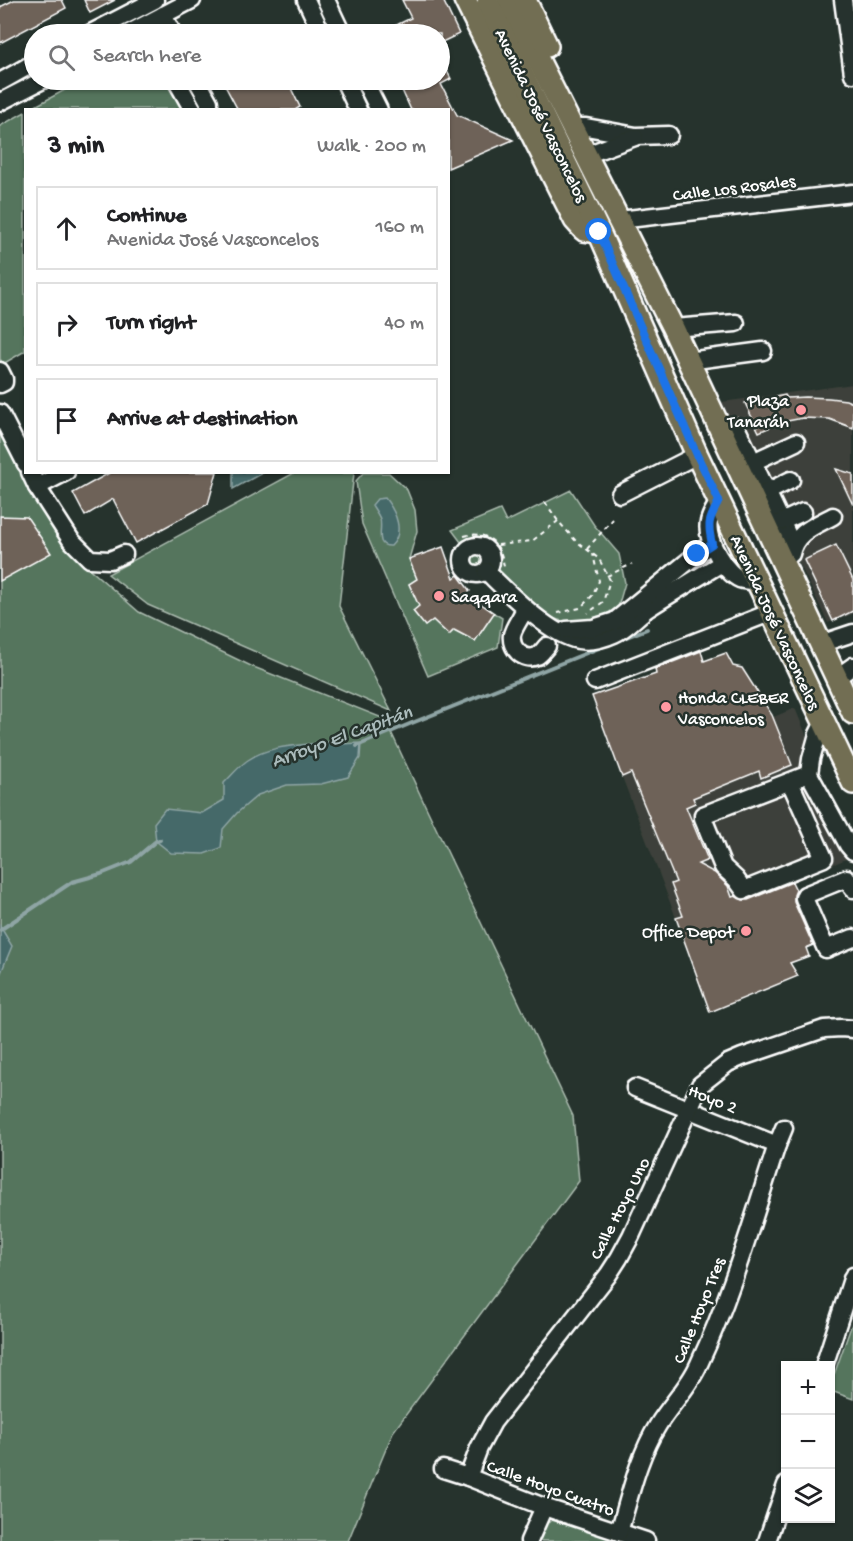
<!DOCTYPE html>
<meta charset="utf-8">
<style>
:root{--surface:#fff;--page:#f6f6f6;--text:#202124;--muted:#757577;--line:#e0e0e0}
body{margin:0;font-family:"Gochi Hand",sans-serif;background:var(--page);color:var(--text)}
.controls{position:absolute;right:18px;bottom:18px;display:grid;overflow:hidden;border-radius:0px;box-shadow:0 2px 4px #0004}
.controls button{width:54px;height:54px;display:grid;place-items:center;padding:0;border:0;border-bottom:2px solid var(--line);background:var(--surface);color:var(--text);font:30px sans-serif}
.stop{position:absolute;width:18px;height:18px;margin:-14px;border:4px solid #1a73e8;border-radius:50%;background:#fff}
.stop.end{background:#1a73e8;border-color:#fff;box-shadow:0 2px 6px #0008}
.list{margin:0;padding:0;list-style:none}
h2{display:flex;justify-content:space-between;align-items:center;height:78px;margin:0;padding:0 24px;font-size:26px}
h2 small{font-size:20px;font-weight:400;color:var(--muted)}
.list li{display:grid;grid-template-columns:39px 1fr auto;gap:18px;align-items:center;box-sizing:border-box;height:84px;margin:0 12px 12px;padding:0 12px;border:2px solid var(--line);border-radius:0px}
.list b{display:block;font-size:22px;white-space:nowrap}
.list p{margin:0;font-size:20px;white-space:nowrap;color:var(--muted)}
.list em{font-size:20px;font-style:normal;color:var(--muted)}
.icon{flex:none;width:33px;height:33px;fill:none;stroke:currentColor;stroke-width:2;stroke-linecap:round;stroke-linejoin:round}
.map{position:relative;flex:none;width:853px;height:1541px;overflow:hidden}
.search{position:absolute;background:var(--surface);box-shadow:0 2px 4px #0004;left:24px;top:24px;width:426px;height:66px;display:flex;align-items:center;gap:15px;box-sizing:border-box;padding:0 21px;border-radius:33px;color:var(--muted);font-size:22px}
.panel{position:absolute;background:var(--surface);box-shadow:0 2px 4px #0004;left:24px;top:108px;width:426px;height:366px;border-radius:0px}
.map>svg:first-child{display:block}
</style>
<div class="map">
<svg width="853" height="1541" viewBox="0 0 853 1541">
<rect width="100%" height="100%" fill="#26332d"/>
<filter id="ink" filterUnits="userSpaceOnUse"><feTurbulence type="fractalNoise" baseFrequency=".0167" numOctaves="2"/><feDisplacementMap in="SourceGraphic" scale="12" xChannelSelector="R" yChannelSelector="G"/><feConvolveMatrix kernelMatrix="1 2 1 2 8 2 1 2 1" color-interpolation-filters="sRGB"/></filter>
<g filter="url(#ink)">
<g fill="#3c413a">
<polygon points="853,384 853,614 828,623 722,402"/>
<polygon points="795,708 810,744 816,768 839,814 853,856 793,882 790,875 676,918 622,777 719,740"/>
</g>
<g fill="#54745d" stroke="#aabaae" stroke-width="1.5">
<polygon points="83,80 166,80 183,109 30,109"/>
<polygon points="25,112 25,351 3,364 0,359 0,126"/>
<polygon points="0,427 69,551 139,612 251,666 385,719 425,805 573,1116 579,1181 393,1432 348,1541 0,1541"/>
<polygon points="294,473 354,473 339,606 391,711 148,605 108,574"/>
<polygon points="363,473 389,473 407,490 415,510 417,531 409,559 417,579 409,584 419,606 413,611 425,626 433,620 449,635 454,630 475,641 494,613 502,618 498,647 428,676 362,524 356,481"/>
<path d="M571,490l23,35 25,29 6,29 -7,24 -23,14 -27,2 -31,-10 -40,-37c5,-25 -10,-45 -36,-34l-9,-12 48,-20 6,12z"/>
<circle cx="477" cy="560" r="10"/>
<polygon points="853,1321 853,1399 831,1391 830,1386"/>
<polygon points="555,1519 626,1541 538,1541 545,1524"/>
</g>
<g fill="#446969" stroke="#8fa5a5" stroke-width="1.5">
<polygon points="233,472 262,472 262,473 233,489"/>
<path d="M385,498c11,14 20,34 6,48 -17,1 -8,-17 -11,-27 -2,-5 -5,-9 -8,-14l5,-6z"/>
<path d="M327,742l11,2 23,-1 -1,15 -12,19 -27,7 -34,1 -29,10 -21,18 -14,16 -2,19 -17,6 -33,-1 -15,-12 -2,-18 11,-14 37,4 22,-13v-17c7,-7 15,-17 24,-23 24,-16 53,-14 79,-18z"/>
<polygon points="0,926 12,946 0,975"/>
</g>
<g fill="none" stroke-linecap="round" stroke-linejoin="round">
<g stroke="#8fa5a5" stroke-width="4">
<polyline points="619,640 647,629"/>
<polyline points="357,746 412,723 609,644"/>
<polyline points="0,930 72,882 101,874 131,862 156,841 160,840"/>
</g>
</g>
<g fill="#6e6258" stroke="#fff" stroke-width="1.5">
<polygon points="14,0 62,0 66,8 0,43 0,7"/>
<polygon points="84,0 115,0 90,13"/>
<polygon points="402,0 443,0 459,34 440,43 440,34 378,34 411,18"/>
<polygon points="440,57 451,79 441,84 457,115 513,140 448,168 448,110 411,110 401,88 419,80 440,81"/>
<polygon points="222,80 287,80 300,107 295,110 238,110"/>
<polygon points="785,395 787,398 805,397 829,398 846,400 853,403 853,428 829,419 803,418 782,422 759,432 745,403"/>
<polygon points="836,469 853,474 853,505"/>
<polygon points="111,472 217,472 208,504 136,543 113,499 85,516 73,493"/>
<polygon points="0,516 27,517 51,553 0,581"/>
<polygon points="836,545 853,580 853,611 833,621 804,560"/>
<polygon points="443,547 454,578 458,575 470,591 467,594 494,613 475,641 454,630 449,635 433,620 425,626 413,611 419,606 409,584 417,579 409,559"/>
<polygon points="701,651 704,661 726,653 733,666 742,668 772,715 792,765 761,778 759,771 693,798 695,803 686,807 708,860 698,864 715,873 728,886 732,897 735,896 743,900 748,900 792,882 796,890 794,895 794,902 813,945 806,948 809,956 790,963 798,976 710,1012 676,918 683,916 671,884 676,882 631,773 622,777 592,696 656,674 655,669"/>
</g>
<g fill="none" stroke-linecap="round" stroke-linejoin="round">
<defs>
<g id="minor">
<polyline points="306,0 322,34"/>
<polyline points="326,0 342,34"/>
<polyline points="843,0 853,74"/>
<polyline points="163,15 173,34"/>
<polyline points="89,34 155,0"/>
<polyline points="127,34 192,0"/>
<polyline points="176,80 193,110"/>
<polyline points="197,80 209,102 209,110"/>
<polyline points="344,80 358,110"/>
<polyline points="364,80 379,110"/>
<polyline points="0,82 34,63"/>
<polyline points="0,102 43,80"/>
<polyline points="572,127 586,127 636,136 669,135"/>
<polyline points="586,155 635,137"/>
<polyline points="619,220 853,193"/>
<polyline points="673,328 736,323"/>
<polyline points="688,361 763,351"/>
<polyline points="0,371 4,379 4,382 0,384"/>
<polyline points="0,413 26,464"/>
<polyline points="718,424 736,427 753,462 796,442"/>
<polyline points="753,462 793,546"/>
<polyline points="30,472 37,487 71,540 90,559 110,560 124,554"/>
<polyline points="37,487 66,472"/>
<polyline points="767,492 791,480"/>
<polyline points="620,494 697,455"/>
<path d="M719,501c-3,6 -9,14 -10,21 -4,17 17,54 34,58 4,1 10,1 14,1"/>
<polyline points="781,522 803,512"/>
<circle cx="477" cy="560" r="14"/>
<path d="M791,554c4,-22 24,-28 42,-38"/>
<path d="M486,571c22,21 62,63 92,69 12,2 25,-1 36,-6 13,-6 22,-17 33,-25 25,-16 50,-31 75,-46"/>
<path d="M525,609c-3,7 -12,19 -13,26 -2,13 11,27 25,21 4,-2 7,-7 10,-10"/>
<polyline points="566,630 593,628 615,621 697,554 712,544"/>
<polyline points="820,644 853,633"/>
<polyline points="836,678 853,666"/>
<polyline points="595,681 772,612"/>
<polyline points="824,722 818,734 811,759 809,774 848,845 853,851"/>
<polyline points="790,782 824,858 744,890 736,879 723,867 703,818 703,815 809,774"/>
<polyline points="853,889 847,878 805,895 804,898 826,949 853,938"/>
<polyline points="635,1088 777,1145"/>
<polyline points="824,1366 853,1276"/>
<polyline points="443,1469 468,1477 544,1507 646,1541"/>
<polyline points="468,1477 479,1448 493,1422 608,1275 619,1258 631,1236 700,1085 728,1063 742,1057 824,1029 841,1028 853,1029"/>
<path d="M619,1532c11,-36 19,-75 39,-107 13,-21 31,-38 41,-61 33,-70 54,-146 78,-219l7,-17"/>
<polyline points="529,1541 544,1507"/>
<polyline points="767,1541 786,1485"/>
</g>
<g id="major">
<polyline points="465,0 575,220 584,230 599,232"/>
<polyline points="508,0 673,328 853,713"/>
<polyline points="525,0 547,46"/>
<polyline points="488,3 599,232 697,455 853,783"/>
</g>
</defs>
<use href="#minor" stroke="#fff" stroke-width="21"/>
<use href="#major" stroke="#fff" stroke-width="26"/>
<g stroke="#fff" stroke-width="2" stroke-dasharray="4.5 4.5" stroke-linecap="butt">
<polyline points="545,502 558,521 575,540 599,559 610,580 603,602 588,613"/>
<path d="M464,536c25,-6 37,8 40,31"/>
<polyline points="498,545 532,541 558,521"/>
<polyline points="587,549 613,519"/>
<polyline points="607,576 632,564"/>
<polyline points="558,613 580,608 592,596 599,581 593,554"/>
</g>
<use href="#minor" stroke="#26332d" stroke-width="16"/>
<use href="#major" stroke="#726e52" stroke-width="21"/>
</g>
</g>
<g fill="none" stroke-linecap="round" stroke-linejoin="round" filter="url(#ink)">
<path stroke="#1a73e8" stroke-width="8" d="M599,232l98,223 22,46c-10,19 -12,21 -7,43l-15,10"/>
</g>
<g fill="#ff9aa2" stroke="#26332d" stroke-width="2">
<circle cx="801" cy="410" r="6"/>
<circle cx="439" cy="596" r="6"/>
<circle cx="666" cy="707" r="6"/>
<circle cx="746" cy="931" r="6"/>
</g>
<g text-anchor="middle" stroke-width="5" stroke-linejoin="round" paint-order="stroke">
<g font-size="18" fill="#fff" stroke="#26332d">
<text transform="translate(542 115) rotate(64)" y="6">Avenida José Vasconcelos</text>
<text transform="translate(734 187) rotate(-7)" y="6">Calle Los Rosales</text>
<text transform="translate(776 622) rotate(65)" y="6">Avenida José Vasconcelos</text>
<text transform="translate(713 1098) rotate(22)" y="6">Hoyo 2</text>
<text transform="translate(619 1208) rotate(-63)" y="6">Calle Hoyo Uno</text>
<text transform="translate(698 1310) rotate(-68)" y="6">Calle Hoyo Tres</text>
<text transform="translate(551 1487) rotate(20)" y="6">Calle Hoyo Cuatro</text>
</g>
<g font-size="18" fill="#fff" stroke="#26332d" text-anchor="end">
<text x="789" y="406">Plaza<tspan x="789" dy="21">Tanaráh</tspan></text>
<text x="451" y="602" text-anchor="start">Saqqara</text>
<text x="678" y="703" text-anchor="start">Honda CLEBER<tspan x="678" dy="21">Vasconcelos</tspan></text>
<text x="734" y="937">Office Depot</text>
</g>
<g font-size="20" font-style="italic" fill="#abbcbc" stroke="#26332d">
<text transform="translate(341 735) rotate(-20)" y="7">Arroyo El Capitán</text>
</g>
</g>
</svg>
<div class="controls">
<button>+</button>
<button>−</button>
<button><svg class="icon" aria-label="layers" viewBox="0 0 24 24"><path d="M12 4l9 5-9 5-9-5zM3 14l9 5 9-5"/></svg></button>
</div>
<div class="stop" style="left:599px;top:232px"></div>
<div class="stop end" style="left:697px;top:554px"></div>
<div class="search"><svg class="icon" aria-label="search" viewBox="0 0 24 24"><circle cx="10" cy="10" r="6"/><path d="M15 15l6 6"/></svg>Search here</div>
<section class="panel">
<h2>3 min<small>Walk · 200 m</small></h2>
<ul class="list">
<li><svg class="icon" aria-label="ahead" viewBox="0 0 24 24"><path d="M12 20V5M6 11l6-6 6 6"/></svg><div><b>Continue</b><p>Avenida José Vasconcelos</p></div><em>160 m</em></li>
<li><svg class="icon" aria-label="right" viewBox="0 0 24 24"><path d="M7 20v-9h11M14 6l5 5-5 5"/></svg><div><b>Turn right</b></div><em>40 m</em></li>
<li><svg class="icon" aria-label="arrive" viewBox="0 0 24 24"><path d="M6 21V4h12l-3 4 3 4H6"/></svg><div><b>Arrive at destination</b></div></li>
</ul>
</section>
</div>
